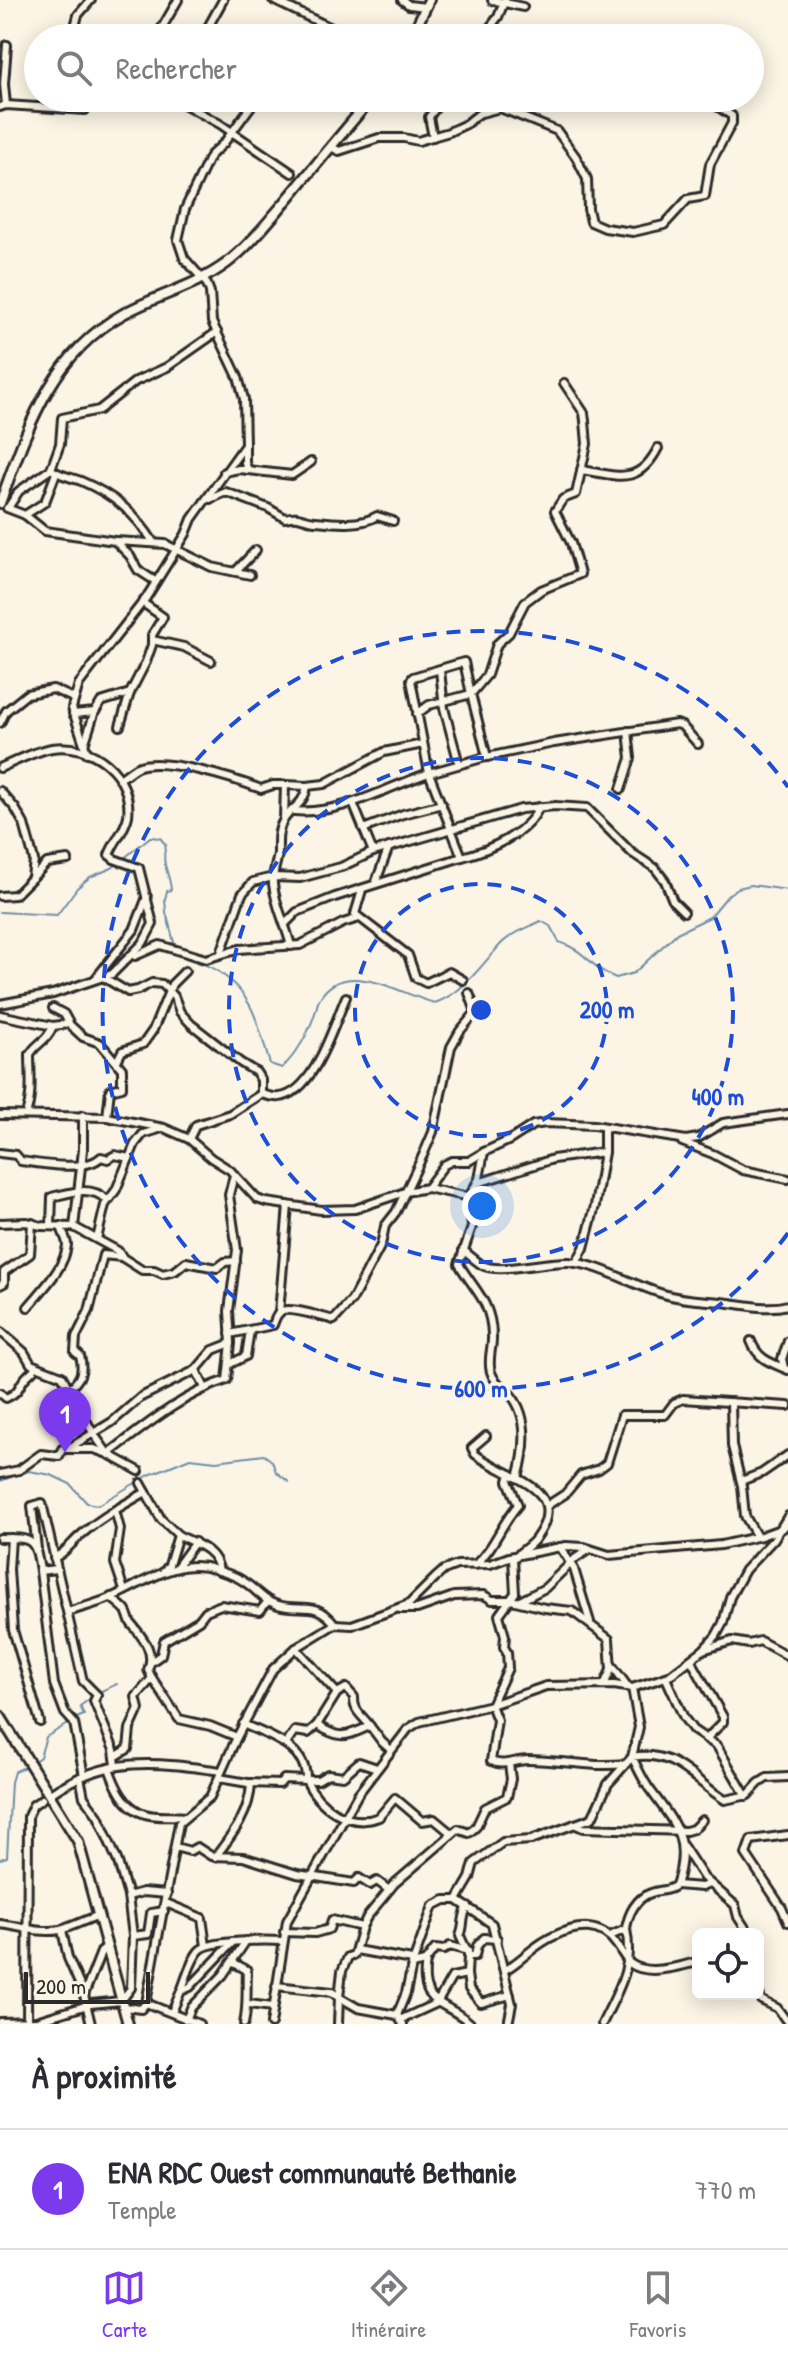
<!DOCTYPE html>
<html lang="fr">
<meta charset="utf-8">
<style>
:root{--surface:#fff;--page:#f7f7f7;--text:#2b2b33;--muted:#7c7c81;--line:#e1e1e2;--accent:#7c3aed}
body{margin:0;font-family:"Patrick Hand",sans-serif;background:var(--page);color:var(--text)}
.controls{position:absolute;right:24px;bottom:24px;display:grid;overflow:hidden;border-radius:12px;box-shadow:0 4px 20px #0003}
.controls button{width:72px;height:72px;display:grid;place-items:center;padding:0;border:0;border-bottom:2px solid var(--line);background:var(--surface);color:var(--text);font:40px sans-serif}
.scale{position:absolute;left:24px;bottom:20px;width:126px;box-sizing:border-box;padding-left:8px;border:4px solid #2b2b2b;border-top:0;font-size:22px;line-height:28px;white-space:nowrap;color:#2b2b2b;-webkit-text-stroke:6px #fcf5e5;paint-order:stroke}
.you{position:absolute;left:482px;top:1206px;width:28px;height:28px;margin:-20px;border:6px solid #fff;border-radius:50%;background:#1a73e8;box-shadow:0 0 0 12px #1a73e833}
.badge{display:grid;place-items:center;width:52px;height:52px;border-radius:50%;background:var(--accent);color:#fff;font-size:26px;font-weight:700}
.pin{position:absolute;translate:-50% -66px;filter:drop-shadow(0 2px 4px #0008)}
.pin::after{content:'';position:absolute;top:42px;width:28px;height:24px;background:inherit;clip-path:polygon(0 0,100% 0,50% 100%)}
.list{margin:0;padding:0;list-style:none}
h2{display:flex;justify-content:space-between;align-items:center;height:104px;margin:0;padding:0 32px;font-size:34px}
h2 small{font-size:26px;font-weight:400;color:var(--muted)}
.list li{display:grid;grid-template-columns:52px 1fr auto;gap:24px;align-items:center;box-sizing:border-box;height:120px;padding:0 32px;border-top:2px solid var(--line)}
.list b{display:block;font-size:30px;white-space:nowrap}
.list p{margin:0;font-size:26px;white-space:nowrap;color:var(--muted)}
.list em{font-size:26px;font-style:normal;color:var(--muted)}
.icon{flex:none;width:44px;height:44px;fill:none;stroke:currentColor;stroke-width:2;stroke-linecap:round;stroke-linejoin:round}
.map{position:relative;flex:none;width:788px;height:2024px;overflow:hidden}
.search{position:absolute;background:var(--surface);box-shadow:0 4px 20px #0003;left:24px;right:24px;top:24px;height:88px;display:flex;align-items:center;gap:20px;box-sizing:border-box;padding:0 28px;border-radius:44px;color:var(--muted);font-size:30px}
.sheet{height:224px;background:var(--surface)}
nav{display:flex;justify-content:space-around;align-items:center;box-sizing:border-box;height:112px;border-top:2px solid var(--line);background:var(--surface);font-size:22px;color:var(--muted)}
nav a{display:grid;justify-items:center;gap:4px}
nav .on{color:var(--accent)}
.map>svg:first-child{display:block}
</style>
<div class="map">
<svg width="788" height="2024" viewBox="0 0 788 2024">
<rect width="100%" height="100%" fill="#fcf5e5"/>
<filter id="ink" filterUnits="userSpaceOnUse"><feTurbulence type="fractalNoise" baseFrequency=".0125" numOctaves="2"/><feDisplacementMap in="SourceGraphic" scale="16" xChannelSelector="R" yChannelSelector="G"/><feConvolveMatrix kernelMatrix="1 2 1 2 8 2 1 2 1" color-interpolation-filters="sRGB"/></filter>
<g filter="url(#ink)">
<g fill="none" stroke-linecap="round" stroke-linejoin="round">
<g stroke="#6e8ea7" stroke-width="2">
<path d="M0,912l57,3 20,-27 13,-11 22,-9 38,-31 10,1 6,7c-6,19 4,28 5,45l-4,1 -2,8 1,13 9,34"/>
<path d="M177,952c12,11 28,10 41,19 38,27 39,52 52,93l12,4c15,-15 25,-31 32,-52 2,-5 3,-13 6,-18 26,-42 83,-2 115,5 30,-11 46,-38 67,-60 11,-11 26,-15 39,-22l9,5 9,16c28,9 31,26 57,36l18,-5 43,-40 33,-16 19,-23 9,-6 13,-3 37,5"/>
<polyline points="0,1481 29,1471 51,1475 70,1484 87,1503 98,1505 149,1475 190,1458 216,1461 264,1455 272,1461 276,1472 289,1482"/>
<polyline points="99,1692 117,1684"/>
<polyline points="74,1719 84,1715 80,1706 94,1696"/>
<polyline points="33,1762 40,1757 46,1737 69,1723"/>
<polyline points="0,1859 7,1857 11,1782 14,1772 28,1765"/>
</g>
<defs>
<g id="minor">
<polyline points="273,0 352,38"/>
<polyline points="402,0 409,5 426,7"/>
<polyline points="492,0 523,7"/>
<polyline points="433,28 454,38"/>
<polyline points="73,30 112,32 133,38"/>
<polyline points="72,38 78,15 91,0"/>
<polyline points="156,38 178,0"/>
<polyline points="202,38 223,0"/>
<polyline points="482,38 498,17 505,0"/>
<polyline points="173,98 220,124 292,173"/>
<polyline points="479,98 491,104"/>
<polyline points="6,105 4,84 7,45"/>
<polyline points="0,107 6,105 85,110 89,98"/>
<polyline points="481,113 500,108 557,131 576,157 587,179 588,209 591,222 605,228 633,232 664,225 688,199 705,196 710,164 732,123 732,116 705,98"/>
<polyline points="433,137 429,117 443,98"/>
<polyline points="331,147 339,151 379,138 404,138 418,141 449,132 466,124 494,102 505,98"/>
<polyline points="245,445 245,463 248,470"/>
<path d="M51,469c9,7 20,8 30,12 33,14 54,32 73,62"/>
<path d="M581,470c35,5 57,17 77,-22"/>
<polyline points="224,472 239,469 292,475 311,462"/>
<path d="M210,499l16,-7 42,16 17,10c16,-4 16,2 30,3 19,2 46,5 62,-5l16,5"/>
<polyline points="7,508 25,515 45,531 115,541 130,556 138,570 155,581"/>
<polyline points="8,508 19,491 51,469 60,444 62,418 99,410 136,381 167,367 217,332"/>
<polyline points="25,515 45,502 56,473"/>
<polyline points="116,541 165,544 212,567 250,575"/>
<polyline points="236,571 256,550"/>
<polyline points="152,640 184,647 211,661"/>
<polyline points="440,670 444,708 459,764"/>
<polyline points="73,714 95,712 101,702 130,693 146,662 152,645 152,635 163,617 143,603"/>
<polyline points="0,723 6,711 27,694 53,689 73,698"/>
<polyline points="120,726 130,693"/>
<polyline points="84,745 95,711"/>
<polyline points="87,753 72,708 79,684 146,598 186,534 192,519 245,445 244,399 238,377 212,322 210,292 207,284 184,258 178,240 185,209 210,156 224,143 257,98"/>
<polyline points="487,757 471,694 487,675 497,644 509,633 525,602 541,590 580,574 571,543 555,511 563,499 576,494 587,444 585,421 584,413 564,383"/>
<path d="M0,768c16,-7 35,-17 52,-20 40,-6 81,26 76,68 -3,15 -14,25 -19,39l5,4 25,9 14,56 -10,19 -31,31 -59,20 -53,10"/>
<path d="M121,778c5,-3 10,-8 16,-11 26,-11 98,12 124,22l12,-4h12l-1,34"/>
<polyline points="285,785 307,786"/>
<polyline points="621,789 631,758 628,731"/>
<polyline points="0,791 15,808 24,824 34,860 32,878"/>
<polyline points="353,803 373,852"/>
<path d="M294,811c48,4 91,-23 135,-38l-18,-93 2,-3 51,-15 7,32 -42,11 -12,9"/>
<polyline points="363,829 403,814 442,804"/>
<path d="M462,857c27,-7 66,-23 77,-50"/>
<polyline points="375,884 389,847"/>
<polyline points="362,890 355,914 408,955 416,978 426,983 449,972 463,980"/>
<polyline points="0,896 15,895 47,863 68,860"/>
<polyline points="285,924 297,912 335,897 462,857 429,773 482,758 554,743 677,724 682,726 698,744"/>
<path d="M291,946c-5,-21 -16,-41 -18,-62 -1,-11 4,-21 5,-31 0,-11 -1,-22 5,-32 8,-14 21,-15 24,-35l17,-2 60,-32 39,-8"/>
<polyline points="221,953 242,894 253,882 273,877 300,878 341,867 373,852 521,809 555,806 587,808 632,853 655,868 665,881 673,901 684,912"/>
<polyline points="135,956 160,945 206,959 239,949 300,945 343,923 359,918"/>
<polyline points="103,977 128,992 138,990 152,983 162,984 174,996 180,1012 191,1024 241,1063 256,1072 261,1080 261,1094"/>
<polyline points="96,978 134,930 147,897"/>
<polyline points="53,1008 64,1014 70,1025 83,1037 100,1043 122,1069 122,1087 110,1090 107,1117"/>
<polyline points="0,1015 53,1026 68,1024"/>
<polyline points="117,1061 122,1051 143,1044 153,1030 172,984 185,971"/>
<polyline points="0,1115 107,1117 164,1128 189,1139 211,1158 230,1170 257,1199 266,1202 321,1210 355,1209 405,1192 427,1188 469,1197 479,1179 484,1152 510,1140 533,1125 546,1123 594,1125 686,1140 698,1138 723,1123 788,1114"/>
<path d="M26,1115c7,-21 4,-40 4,-61 9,-14 16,-11 23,-28"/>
<path d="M189,1139l7,-14 34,-11 31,-20c5,1 12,4 18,3 35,-3 55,-73 67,-100"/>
<polyline points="682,1142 713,1154 743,1170 788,1179"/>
<path d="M0,1153l16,2 5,6c20,3 65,11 80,-4l7,2 7,-4 14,3"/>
<polyline points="478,1183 553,1159 604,1152 604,1127"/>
<polyline points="427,1188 444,1165 452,1161 469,1161 484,1152"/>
<path d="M469,1197l3,30 -13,37c15,26 32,37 33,71 1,12 -5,25 -1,37 3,11 13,15 20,23 19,23 14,58 7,83"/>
<polyline points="0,1223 27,1222 41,1226 74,1227 118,1251 123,1258 142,1270 154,1270 163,1274 175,1271 186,1262 217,1268 225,1262 236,1261"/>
<path d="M51,1225l1,-28c20,-5 39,-12 55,3"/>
<polyline points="74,1227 83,1150 83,1115"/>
<polyline points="97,1239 105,1205 116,1190 135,1144 143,1134 162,1128"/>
<path d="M463,1250c6,5 13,11 19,15 17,9 66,-4 86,-3 32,2 62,22 92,31 21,7 40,7 61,9 23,2 44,9 67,3"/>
<polyline points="576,1263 584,1248 595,1206 604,1152"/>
<polyline points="0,1285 4,1283 4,1272 30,1254 32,1223"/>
<path d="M28,1307c14,-17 37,-39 39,-62 0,-6 -5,-13 -6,-19"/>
<polyline points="279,1313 288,1205"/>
<polyline points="0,1331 24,1352 31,1364 62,1376 93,1433 108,1454 139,1471"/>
<path d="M230,1334l43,-9c2,-5 3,-10 7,-13 8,-7 44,6 54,8l18,-20 29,-55 4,-19 11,-14 28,-59 9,-21 18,-85 9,-16 16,-19 -7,-19"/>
<path d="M751,1341c7,19 21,22 37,29"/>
<polyline points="230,1364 246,1356 250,1330"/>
<polyline points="784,1368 782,1359 788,1341"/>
<polyline points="196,1370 213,1350 231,1343"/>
<path d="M69,1389c12,-10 15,-18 11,-33l-5,-4 1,-15 13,-26 14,-56 19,2"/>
<path d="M0,1393l6,5c16,-7 12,-14 21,-22 3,-3 7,-6 9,-9"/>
<polyline points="731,1402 732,1446 742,1486 745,1516 757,1537"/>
<path d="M486,1436l-14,12 3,6c30,24 98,33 61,84 -6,9 -16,13 -23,21l2,34 -16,22 6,21 -1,11 3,5 1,16 -17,37 6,15 -6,41c12,6 24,-1 37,-1 33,0 65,8 97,4"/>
<path d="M67,1449h27l14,5c37,-28 75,-60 119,-74l4,-37 -2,-32 8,-61 -8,-55 5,-20"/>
<polyline points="0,1474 19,1470 41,1454 59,1456 62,1449 67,1449 112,1422 141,1397 196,1370 205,1388"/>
<polyline points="741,1481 762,1473 788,1455"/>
<polyline points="146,1492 161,1519 178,1535 169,1565 164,1571"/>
<polyline points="548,1505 565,1494 581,1475 599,1469 607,1463 622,1415 665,1415 674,1403 683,1399 788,1406"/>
<polyline points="115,1510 120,1529 115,1563 124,1590"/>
<path d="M178,1535c16,8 39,14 41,36"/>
<path d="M0,1538c33,0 35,0 40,33l16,-2"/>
<polyline points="11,1538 9,1569 13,1630 40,1722"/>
<polyline points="560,1547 574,1569 590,1622"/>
<polyline points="37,1549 32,1506 42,1503 83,1681 97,1695 94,1701 114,1750 116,1765"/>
<path d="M54,1558c13,-6 17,-15 28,-24 20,-17 41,-29 64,-42l-5,-9"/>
<path d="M475,1565c20,-18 26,-41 43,-60l-10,-24 2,-7"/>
<polyline points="176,1568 195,1542"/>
<polyline points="40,1571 54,1684 65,1713 74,1723 84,1776"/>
<path d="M111,1597c5,6 11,8 15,14 3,5 2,7 5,12 10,13 25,28 17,47l4,8 -16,19 3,12 -9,20 -2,20 -13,8"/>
<polyline points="520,1601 545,1588 576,1558 590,1549"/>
<polyline points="400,1609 417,1609 454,1596 484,1595 492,1600 511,1600 545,1608 572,1611 609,1639 611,1670 604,1685"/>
<path d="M68,1612c14,-5 28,-8 42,-14 32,-14 67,-41 104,-29 10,4 21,6 29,12 13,8 20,20 35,24 24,7 37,-6 57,19"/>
<path d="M296,1648l41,45 -20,32c25,16 29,11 53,1l12,16 9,8"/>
<polyline points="706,1649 732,1641 749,1644 760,1641 788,1656"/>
<polyline points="691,1660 723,1717 723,1722 706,1739"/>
<polyline points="151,1662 161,1655 164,1641 199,1620 206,1611 221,1605 260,1611 268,1601"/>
<polyline points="611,1664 628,1687"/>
<polyline points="152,1678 179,1719 210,1726 237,1737"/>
<polyline points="666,1678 684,1718 693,1730 717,1746 746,1796"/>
<path d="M337,1693l9,-5 8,9c-1,14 8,18 16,29"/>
<path d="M243,1724c25,12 64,22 63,56h12l10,-6 15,2 16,-14 18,6"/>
<polyline points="286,1744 295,1731 308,1733 317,1725"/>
<path d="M109,1768c6,17 15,40 36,46 12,4 27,1 40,3"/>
<polyline points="80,1777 84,1797 98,1816 118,1862 128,1896 133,1936"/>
<path d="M219,1778l29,5 32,1 4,-5 22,1c12,26 43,49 73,37l16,-19 27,23 12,-2 18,15"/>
<path d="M50,1794c57,-39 106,-32 171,-23"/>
<polyline points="574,1824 583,1828 686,1831 693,1829 702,1820"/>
<polyline points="788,1835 751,1840 746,1854 782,1908 788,1922"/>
<polyline points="683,1846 704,1878 735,1905 738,1917 749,1934"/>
<polyline points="175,1847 190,1851 197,1847 211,1856 243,1857 297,1874 354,1883 359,1878 370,1885 377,1881 389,1890"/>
<path d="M215,1857c18,-23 35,-44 36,-74"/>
<polyline points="676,1885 702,1887 709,1884"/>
<polyline points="128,1896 143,1892 167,1894"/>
<polyline points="166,1903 202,1918 206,1946"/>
<path d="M0,1924c19,2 40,10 60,6 12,-3 25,-10 37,-14"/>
<polyline points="362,1927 354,1955 348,1957 342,1971 339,1997 358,2008 397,2015 403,2024"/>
<polyline points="62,1930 68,1958 84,1995 91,2024"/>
<polyline points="284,1932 315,1933 329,1929 332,1920 362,1927 367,1917 394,1884 458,1829 469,1833 476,1827 485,1808 507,1797 511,1779 509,1764"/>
<path d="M610,1936l16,-7c2,-15 10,-31 25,-36 10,-4 17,-1 25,-8 15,-44 0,-60 -25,-94 -8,-10 -13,-23 -19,-34 44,-8 60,23 93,43l23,-5 11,-12 8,-5 21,-1"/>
<polyline points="356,1950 412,1960"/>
<path d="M467,1951l-7,-15c5,-11 1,-19 8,-29"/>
<path d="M426,1961c-8,46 20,39 45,63"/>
<path d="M232,1962l15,8c-1,19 1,35 -3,54"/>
<polyline points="412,1965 433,1906 445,1900 457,1900"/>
<path d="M505,1970c20,-12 28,-25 51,-35 21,-10 45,-12 60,9 5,6 9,16 15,20 18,13 49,1 67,-2"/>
<polyline points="467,1974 469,1989 481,2003 510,1995"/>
<polyline points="276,1986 332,1992 339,1997 338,2024"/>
<polyline points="758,1990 761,2000 777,2008 788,2023"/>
<path d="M181,1991c5,-12 10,-32 19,-41 10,-10 67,-10 82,-9"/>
<polyline points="84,1995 101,1952 106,1948"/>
<polyline points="146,2003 199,2024"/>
<polyline points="248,2004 273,2007"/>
<polyline points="124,2007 141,2009 146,2003 179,1823 210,1797 237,1737 273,1669 296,1648 335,1624 352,1625 409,1604 435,1578 444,1570 457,1565 490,1564 509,1557 566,1546 584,1547 609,1555 721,1545 761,1536 783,1528 788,1523"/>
<polyline points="172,2012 181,1991 190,1987 233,1942"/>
<polyline points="397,2015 406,1993 412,1965 425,1962 435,1949 444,1950 450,1946 468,1951 468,1956"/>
<polyline points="402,2019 437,2003 452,1977 467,1974 468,1956 475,1956 477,1946 484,1938 497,1939"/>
<polyline points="186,2020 191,2008 223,1975 246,1941"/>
<polyline points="0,2022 36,2021 91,2004 121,2001 131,1988 133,1936 148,1934 151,1913 164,1911"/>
<polyline points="27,2024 28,1816 33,1805 42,1799"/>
<polyline points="271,2024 287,1921 358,1794 408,1729 419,1722 491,1705 546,1686 614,1685 632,1688 669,1676 703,1650 716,1636 723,1623 730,1597 745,1570 774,1539 788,1516"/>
<polyline points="508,2024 512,2004 492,1924 457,1900 470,1878 474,1863 503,1842 531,1840 592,1818 608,1784 632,1757 639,1727 632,1688"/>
<path d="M602,2024c16,-34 32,-56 24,-95"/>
</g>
<g id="major">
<polyline points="411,38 429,0"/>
<path d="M0,503c27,-73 50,-148 123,-189 34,-19 72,-27 104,-51 22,-17 40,-40 59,-62 28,-34 57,-69 86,-103"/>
<polyline points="0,1716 78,1841 128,2024"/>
</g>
</defs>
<use href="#minor" stroke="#2b2b2b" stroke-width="12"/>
<use href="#major" stroke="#2b2b2b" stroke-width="14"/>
<use href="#minor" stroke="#fcf5e5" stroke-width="6"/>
<use href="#major" stroke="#fcf5e5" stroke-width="8"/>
</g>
</g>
<g fill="none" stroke="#1d4ed8" stroke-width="4" stroke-dasharray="14 10">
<circle cx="481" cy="1010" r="126"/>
<circle cx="481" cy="1010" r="252"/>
<path d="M788 1233A379 379 0 1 1 788 787"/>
</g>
<circle cx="481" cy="1010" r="12" fill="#1d4ed8" stroke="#fcf5e5" stroke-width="4"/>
<g font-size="24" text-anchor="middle" font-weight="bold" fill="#1d4ed8" stroke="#fcf5e5" stroke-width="7" stroke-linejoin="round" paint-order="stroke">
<text x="607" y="1018">200 m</text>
<text x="718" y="1105">400 m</text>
<text x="481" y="1397">600 m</text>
</g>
</svg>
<div class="controls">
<button><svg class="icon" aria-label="locate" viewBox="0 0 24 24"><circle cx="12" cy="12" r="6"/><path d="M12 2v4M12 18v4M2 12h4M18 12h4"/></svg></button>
</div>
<div class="scale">200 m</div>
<div class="you"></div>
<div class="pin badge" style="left:65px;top:1453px">1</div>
<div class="search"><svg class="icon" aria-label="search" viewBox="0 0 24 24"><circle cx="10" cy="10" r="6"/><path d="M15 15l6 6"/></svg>Rechercher</div>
</div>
<section class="sheet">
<h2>À proximité<small></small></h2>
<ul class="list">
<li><span class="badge">1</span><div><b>ENA RDC Ouest communauté Bethanie</b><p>Temple</p></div><em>770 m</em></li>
</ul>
</section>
<nav>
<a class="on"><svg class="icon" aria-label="map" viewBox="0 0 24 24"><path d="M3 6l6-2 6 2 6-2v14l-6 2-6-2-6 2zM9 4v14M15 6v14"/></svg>Carte</a>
<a><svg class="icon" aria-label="directions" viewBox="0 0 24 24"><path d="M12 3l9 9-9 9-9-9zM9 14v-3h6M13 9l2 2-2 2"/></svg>Itinéraire</a>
<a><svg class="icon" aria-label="saved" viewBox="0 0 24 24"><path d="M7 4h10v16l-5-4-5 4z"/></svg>Favoris</a>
</nav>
